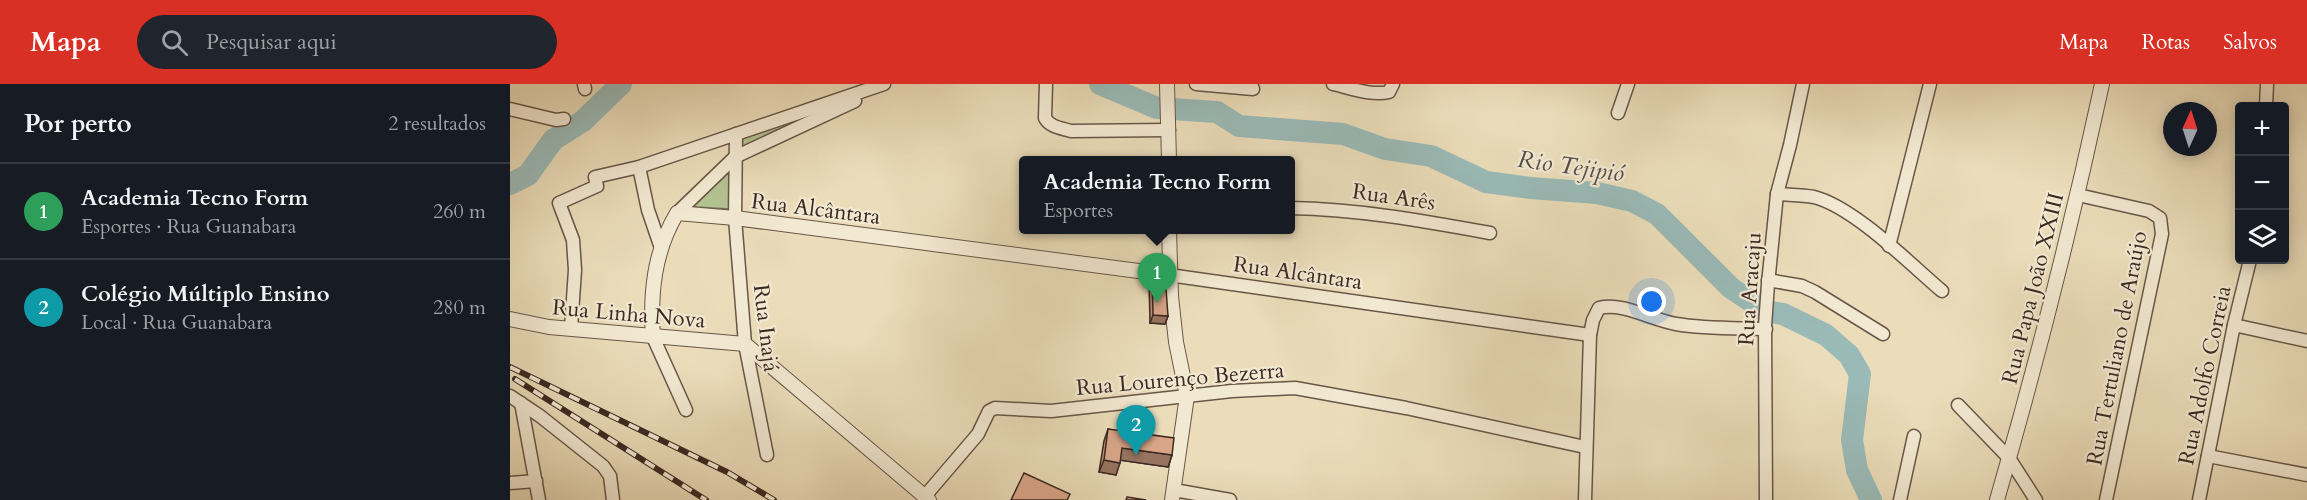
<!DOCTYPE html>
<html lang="pt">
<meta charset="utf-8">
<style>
:root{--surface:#171b24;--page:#20242c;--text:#f1f3f6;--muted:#9ea1a6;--line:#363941;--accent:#d93025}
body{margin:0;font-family:Cardo,serif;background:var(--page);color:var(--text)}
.controls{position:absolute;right:18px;top:18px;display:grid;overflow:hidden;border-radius:6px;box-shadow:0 3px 15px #0003}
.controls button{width:54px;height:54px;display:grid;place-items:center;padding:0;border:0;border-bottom:2px solid var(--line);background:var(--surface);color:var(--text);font:30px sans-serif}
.compass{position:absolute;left:1653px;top:18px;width:54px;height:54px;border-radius:50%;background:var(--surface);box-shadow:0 3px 15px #0003;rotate:3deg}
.you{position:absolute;left:1142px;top:218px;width:21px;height:21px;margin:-15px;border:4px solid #fff;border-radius:50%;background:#1a73e8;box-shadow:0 0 0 9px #1a73e833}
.badge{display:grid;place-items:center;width:39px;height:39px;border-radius:50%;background:var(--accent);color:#fff;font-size:20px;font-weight:700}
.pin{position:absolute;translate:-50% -50px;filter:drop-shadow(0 2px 3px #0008)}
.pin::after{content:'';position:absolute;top:32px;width:21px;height:18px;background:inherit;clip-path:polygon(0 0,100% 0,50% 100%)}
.popup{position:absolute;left:509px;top:72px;width:276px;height:78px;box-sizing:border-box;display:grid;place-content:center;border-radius:6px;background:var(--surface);filter:drop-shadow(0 2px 4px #0005);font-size:20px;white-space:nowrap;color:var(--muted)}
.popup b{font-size:22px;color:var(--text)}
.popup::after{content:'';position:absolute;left:50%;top:100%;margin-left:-12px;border:12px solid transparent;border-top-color:var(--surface)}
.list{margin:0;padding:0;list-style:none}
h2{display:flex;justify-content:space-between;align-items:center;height:78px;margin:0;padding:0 24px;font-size:26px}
h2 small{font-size:20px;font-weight:400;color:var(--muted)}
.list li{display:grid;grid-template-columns:39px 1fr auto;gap:18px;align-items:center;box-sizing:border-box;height:96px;padding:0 24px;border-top:2px solid var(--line)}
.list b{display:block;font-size:22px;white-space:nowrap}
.list p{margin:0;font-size:20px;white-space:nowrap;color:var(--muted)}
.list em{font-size:20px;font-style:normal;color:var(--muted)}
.icon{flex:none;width:33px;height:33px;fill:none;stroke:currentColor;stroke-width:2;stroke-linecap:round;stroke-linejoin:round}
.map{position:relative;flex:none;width:1797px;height:416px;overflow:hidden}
header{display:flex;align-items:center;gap:36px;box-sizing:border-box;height:84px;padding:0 30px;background:var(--accent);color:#fff}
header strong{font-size:28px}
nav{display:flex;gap:33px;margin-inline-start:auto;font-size:21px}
.search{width:420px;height:54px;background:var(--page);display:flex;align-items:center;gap:15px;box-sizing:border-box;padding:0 21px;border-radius:33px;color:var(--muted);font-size:22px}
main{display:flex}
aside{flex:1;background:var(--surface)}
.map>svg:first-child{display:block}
</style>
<header>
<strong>Mapa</strong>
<div class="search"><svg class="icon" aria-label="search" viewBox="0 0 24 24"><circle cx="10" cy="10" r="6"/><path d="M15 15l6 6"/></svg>Pesquisar aqui</div>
<nav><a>Mapa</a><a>Rotas</a><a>Salvos</a></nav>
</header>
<main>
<aside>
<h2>Por perto<small>2 resultados</small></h2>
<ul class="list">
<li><span class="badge" style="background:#2e9e5b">1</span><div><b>Academia Tecno Form</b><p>Esportes · Rua Guanabara</p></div><em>260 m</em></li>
<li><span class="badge" style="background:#0f9aa8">2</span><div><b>Colégio Múltiplo Ensino</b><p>Local · Rua Guanabara</p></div><em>280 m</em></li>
</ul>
</aside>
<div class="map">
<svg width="1797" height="416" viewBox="0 0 1797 416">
<rect width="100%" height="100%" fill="#ebddba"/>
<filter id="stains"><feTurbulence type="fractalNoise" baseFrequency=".00333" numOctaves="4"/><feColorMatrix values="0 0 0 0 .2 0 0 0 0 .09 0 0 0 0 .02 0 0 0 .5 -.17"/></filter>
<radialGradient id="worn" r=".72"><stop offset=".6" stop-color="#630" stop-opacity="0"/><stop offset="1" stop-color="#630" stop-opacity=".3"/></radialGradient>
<g fill="#b4c292" stroke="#78765a" stroke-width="1.5">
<polygon points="324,22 233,63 230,55"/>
<polygon points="221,85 220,125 185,123 176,124"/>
</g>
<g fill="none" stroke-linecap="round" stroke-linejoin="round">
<g stroke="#9abab7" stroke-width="22">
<polyline points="590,0 647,24 707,28 729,42 833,50 875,65 921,72 976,98 1021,104 1087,109 1122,117 1147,130 1221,204 1255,227 1273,230 1316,251 1339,271 1350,290 1342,356 1347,386 1361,416"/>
<polyline points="0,100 18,91 43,56 73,37 111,0"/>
</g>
<defs>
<g id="minor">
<polyline points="74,0 75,5"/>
<path d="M536,0l-1,34c5,9 16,10 26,13l98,-1"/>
<polyline points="686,0 743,5 741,0"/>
<path d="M823,0c17,4 39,12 56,8l4,-8"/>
<polyline points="1756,22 1757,0"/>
<polyline points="0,25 46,36 54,35"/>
<polyline points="1108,29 1118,0"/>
<polyline points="226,50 225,134 235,260 257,371"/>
<polyline points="129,83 138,126 151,164"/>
<path d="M1267,110c12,1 25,1 37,3 40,10 96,67 128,94"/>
<polyline points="1568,111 1639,127 1650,134 1652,150 1596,416"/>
<path d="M780,124c68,1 134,13 200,25"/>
<polyline points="167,129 225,73 345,17"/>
<polyline points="1379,162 1420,0"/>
<polyline points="659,191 1080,251"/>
<polyline points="1258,196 1292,202 1305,208 1373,250"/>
<polyline points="1724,241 1797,257"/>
<polyline points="61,244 65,186 63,156 49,119 87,102 85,93 129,83 374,0"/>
<polyline points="143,253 176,326"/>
<polyline points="0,312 30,332 93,382 100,392 103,416"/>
<polyline points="11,319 29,416"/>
<polyline points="1448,321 1499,374 1526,416"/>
<polyline points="1698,372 1797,391"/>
<polyline points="0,399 26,397"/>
<polyline points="664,406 720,416"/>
<polyline points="415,412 468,350 479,327 485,324 541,327 722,307 785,304 896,324 1075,363"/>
<path d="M1075,416l5,-165 3,-15 6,-12c24,-6 53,12 77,16 29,5 60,4 90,5"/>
<polyline points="1256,416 1255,242 1258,200 1267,110 1280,61 1293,0"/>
<polyline points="1390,416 1404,352"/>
<polyline points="1689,416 1724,241 1740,176"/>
</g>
<g id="tertiary">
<polyline points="657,0 659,76"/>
<polyline points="659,146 661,212 666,258 677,312 662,416"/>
<polyline points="0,235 39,243 235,260 419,416"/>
<path d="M143,253c-3,-44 1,-85 24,-124l58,5 434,57"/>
<path d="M1487,416c40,-138 75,-276 105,-416"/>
</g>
</defs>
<use href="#minor" stroke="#685648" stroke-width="15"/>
<use href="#tertiary" stroke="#685648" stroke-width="16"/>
<use href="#minor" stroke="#f2e9d2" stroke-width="12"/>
<use href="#tertiary" stroke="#f2e9d2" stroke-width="14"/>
<defs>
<g id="rail">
<polyline points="0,283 217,388 264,416"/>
<polyline points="5,295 196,416"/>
</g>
</defs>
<use href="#rail" stroke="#3c2922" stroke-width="6"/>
<use href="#rail" stroke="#f2e9d2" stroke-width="4" stroke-dasharray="11" stroke-linecap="butt"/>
</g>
<g fill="#ba8e75" stroke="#3c2922" stroke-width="1.5">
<polygon points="642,189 658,232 655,240 640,239 639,197"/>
<polygon points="598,345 662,371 658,383 610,376 606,391 589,388 594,357"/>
</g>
<g fill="#97745f" stroke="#3c2922" stroke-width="1.5">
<polygon points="643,231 658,232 655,240 640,239"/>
<polygon points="612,364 662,371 658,383 608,376"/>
<polygon points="594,376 610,379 606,391 589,388"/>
</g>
<g fill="#d8a588" stroke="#3c2922" stroke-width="1.5">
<polygon points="642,189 655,191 658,232 643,231"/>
<polygon points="598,345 664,354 662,371 612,364 610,379 594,376"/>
<polygon points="514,389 560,410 557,416 501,416"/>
<polygon points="617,413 636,416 616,416"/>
</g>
<g text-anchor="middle" stroke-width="4.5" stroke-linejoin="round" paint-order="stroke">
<g font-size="22" fill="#3c2922" stroke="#f2e9d2">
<text transform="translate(884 112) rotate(8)" y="8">Rua Arês</text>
<text transform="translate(306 124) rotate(7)" y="8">Rua Alcântara</text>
<text transform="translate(788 188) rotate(8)" y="8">Rua Alcântara</text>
<text transform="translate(1522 204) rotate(-76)" y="8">Rua Papa João XXIII</text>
<text transform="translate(1239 205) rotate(-86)" y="8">Rua Aracaju</text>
<text transform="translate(119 229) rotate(5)" y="8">Rua Linha Nova</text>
<text transform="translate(257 244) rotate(83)" y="8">Rua Inajá</text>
<text transform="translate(1606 264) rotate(-79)" y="8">Rua Tertuliano de Araújo</text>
<text transform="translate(1694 291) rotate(-78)" y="8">Rua Adolfo Correia</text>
<text transform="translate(670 294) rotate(-5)" y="8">Rua Lourenço Bezerra</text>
</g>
<g font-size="24" font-style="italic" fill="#544d47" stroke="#f2e9d2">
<text transform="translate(1061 82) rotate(8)" y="8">Rio Tejipió</text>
</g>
</g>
<rect width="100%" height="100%" filter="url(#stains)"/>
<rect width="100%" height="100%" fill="url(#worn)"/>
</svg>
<div class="controls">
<button>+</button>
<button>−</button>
<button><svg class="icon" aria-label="layers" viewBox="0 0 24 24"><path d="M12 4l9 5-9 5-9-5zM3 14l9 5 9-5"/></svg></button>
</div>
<svg class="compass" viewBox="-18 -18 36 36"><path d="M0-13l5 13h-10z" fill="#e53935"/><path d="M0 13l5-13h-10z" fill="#9ea1a6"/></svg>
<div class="you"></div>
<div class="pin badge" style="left:647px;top:219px;background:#2e9e5b">1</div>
<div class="popup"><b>Academia Tecno Form</b>Esportes</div>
<div class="pin badge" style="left:626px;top:371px;background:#0f9aa8">2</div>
</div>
</main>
